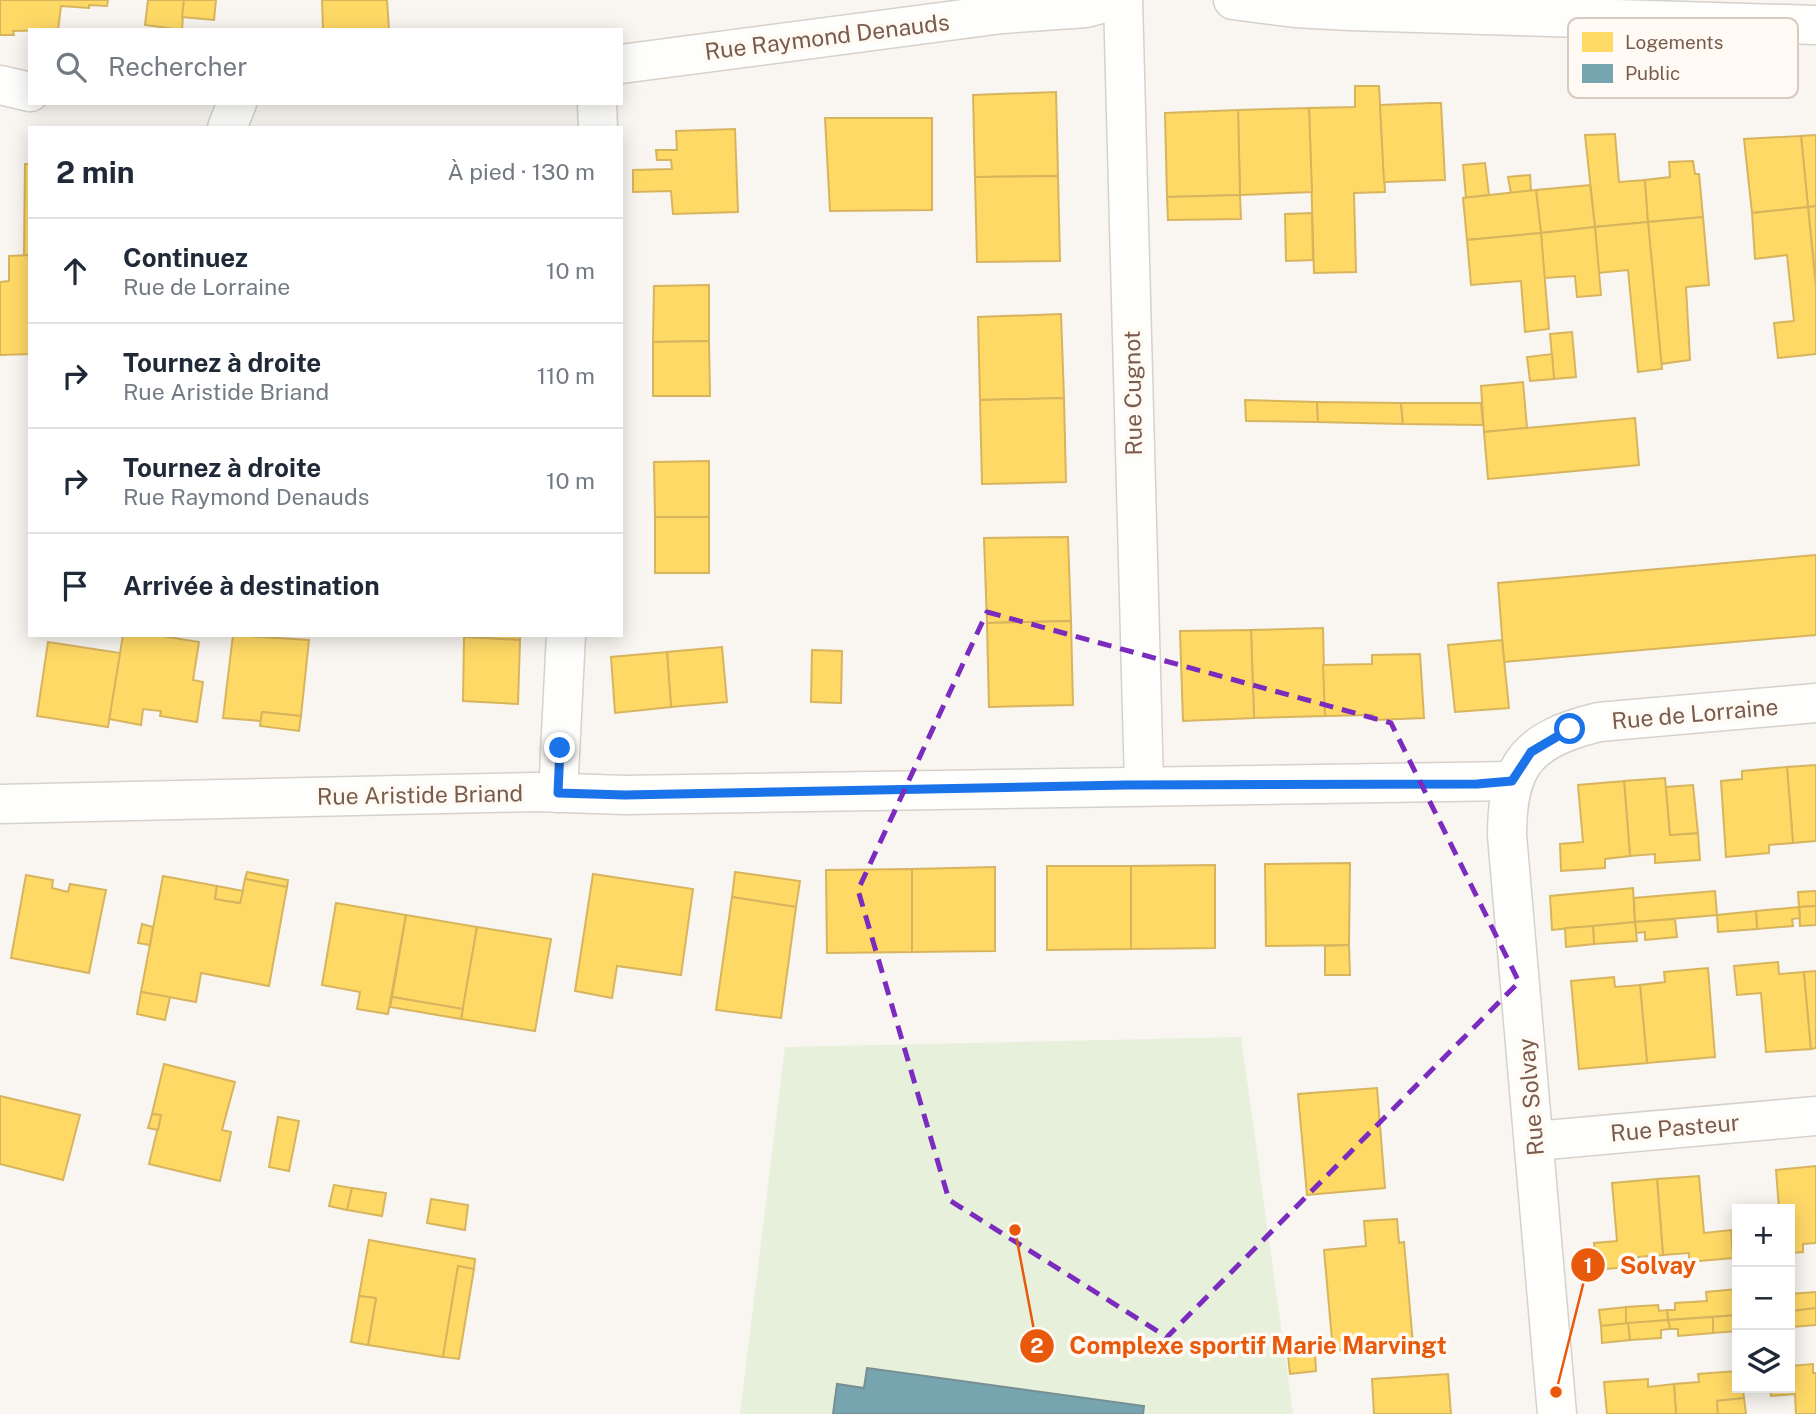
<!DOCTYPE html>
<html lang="fr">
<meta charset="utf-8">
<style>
:root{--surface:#fff;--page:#f2f2f3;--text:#1f2937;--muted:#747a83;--line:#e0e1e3}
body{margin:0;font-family:"Public Sans",sans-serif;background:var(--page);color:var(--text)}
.controls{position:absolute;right:21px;bottom:21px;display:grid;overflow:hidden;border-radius:0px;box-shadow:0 4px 18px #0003}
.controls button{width:63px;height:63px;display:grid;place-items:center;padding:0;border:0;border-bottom:2px solid var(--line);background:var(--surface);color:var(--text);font:35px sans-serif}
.stop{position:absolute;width:21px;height:21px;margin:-16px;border:5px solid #1a73e8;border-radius:50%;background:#fff}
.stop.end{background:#1a73e8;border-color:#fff;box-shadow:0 2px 7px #0008}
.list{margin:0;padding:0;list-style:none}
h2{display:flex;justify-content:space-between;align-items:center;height:91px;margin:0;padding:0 28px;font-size:30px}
h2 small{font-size:23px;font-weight:400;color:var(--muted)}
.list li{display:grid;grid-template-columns:46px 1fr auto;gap:21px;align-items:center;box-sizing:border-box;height:105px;padding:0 28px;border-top:2px solid var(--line)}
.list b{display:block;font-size:26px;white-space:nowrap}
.list p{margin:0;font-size:23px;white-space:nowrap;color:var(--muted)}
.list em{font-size:23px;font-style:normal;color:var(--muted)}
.icon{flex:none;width:38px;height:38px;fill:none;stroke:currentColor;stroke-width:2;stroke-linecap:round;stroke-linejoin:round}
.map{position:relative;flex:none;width:1816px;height:1414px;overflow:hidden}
.search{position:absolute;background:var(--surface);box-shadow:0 4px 18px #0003;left:28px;top:28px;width:595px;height:77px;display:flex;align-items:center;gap:18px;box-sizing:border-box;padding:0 24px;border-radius:0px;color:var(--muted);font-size:26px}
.panel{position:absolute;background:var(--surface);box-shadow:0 4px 18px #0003;left:28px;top:126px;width:595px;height:511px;border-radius:0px}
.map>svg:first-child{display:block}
</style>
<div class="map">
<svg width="1816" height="1414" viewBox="0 0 1816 1414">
<rect width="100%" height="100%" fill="#f9f5f0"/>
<polygon fill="#e7f0db" points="1241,1037 1293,1414 740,1414 785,1047"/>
<g fill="#ffd966" stroke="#d7b45e" stroke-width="2">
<polygon points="0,0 108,0 107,6 89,5 89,8 61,6 58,30 13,31 14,35 0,35"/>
<polygon points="148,0 184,0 182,30 145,25"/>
<polygon points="184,0 216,0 214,20 182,17"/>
<polygon points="322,0 387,0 389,30 323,29"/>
<polygon points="1355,86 1379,86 1385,192 1354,193 1356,272 1314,273 1309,108 1355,107"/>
<polygon points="1056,92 1058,176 975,177 973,95"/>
<polygon points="1431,103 1441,103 1445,180 1384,182 1380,105"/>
<polygon points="1309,108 1312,192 1240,195 1238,110"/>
<polygon points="1238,110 1240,195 1167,197 1165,113"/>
<polygon points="825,118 932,118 932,210 830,211"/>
<polygon points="735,129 738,212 673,214 671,191 633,192 633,170 672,169 671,160 657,160 656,150 677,150 676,131"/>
<polygon points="1615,134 1619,182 1645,180 1648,222 1595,227 1585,135"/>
<polygon points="1816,135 1816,206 1808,207 1801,136"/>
<polygon points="1801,136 1808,207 1752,213 1744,139"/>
<polygon points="1693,161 1695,174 1699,174 1703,217 1648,222 1645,180 1670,177 1669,162"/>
<polygon points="1485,163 1489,195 1466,198 1463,165"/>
<polygon points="25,164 30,164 30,255 24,255"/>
<polygon points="1530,175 1531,191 1511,193 1508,177"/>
<polygon points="1058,176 1060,261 977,262 975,177"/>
<polygon points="1590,185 1595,227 1541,233 1536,190"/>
<polygon points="1536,190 1541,233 1467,240 1463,198"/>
<polygon points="1240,195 1241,219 1168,220 1167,197"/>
<polygon points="1816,206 1816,275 1815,275 1808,207"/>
<polygon points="1808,207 1816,288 1816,354 1778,358 1774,323 1794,321 1787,255 1755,259 1752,213"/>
<polygon points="1312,213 1313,260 1286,261 1285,214"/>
<polygon points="1703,217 1709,285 1686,287 1690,360 1661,364 1648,222"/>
<polygon points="1648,222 1662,369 1638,372 1628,270 1598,273 1595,227"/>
<polygon points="1595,227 1601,295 1577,297 1575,276 1544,278 1541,233"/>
<polygon points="1541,233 1549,329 1525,332 1521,281 1471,285 1467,240"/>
<polygon points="30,255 30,354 0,355 0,282 9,281 9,256"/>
<polygon points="709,285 709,341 653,342 654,286"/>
<polygon points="1061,314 1064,398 980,400 978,317"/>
<polygon points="1572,332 1576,377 1554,379 1550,334"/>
<polygon points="709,341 710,396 653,396 653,342"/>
<polygon points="1552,354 1554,379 1530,381 1527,357"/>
<polygon points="1523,382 1527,428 1484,432 1481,386"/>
<polygon points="1064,398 1066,482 982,484 980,400"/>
<polygon points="1245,400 1317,402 1318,422 1246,421"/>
<polygon points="1317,402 1401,403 1403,424 1318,422"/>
<polygon points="1401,403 1481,403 1483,425 1403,424"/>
<polygon points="1635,418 1639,465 1488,479 1484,432"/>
<polygon points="709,461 709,517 655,517 654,462"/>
<rect x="655" y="517" width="54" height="56"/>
<polygon points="1068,537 1071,621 987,623 984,538"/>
<polygon points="1816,555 1816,635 1504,662 1498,583"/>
<polygon points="1071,621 1073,705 989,707 987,623"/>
<polygon points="1323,628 1325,716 1254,718 1251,630"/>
<polygon points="1251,630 1254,718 1183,721 1180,631"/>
<polygon points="123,635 156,635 199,642 193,680 203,682 197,722 160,716 161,711 143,709 141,725 109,719"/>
<polygon points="233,635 309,640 301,716 262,712 261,721 223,718"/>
<polygon points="464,635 520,635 520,640 464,637"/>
<polygon points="464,637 520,640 518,704 463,701"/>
<polygon points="1502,640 1509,708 1455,712 1448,645"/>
<polygon points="48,642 120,653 108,727 37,716"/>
<polygon points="722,647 727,702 671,707 667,652"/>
<polygon points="812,650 842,651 841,703 811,702"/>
<polygon points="667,652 671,707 615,713 611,657"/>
<polygon points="1420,654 1424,718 1374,720 1373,715 1325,716 1323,665 1372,664 1372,655"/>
<polygon points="262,712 301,716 299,731 260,726"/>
<polygon points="1816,765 1816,841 1793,843 1787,767"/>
<polygon points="1787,767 1793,843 1769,845 1769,853 1726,857 1721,781 1742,779 1742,771"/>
<polygon points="1665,778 1670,835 1698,833 1700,860 1655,863 1655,854 1630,856 1624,781"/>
<polygon points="1624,781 1630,856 1605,859 1605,868 1561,871 1560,844 1583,842 1578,785"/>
<polygon points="1693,785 1698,833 1670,835 1666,787"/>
<polygon points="1350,863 1349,945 1266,946 1265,864"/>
<polygon points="1215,865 1215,948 1131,949 1131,866"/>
<polygon points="1047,866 1131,866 1131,949 1047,950"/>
<polygon points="995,867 995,951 912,952 912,869"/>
<polygon points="912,869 912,952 827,953 826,870"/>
<polygon points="247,872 288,880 287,887 245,879"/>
<polygon points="735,872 800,881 796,907 732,897"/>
<polygon points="593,874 693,889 681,975 617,966 612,998 575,991"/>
<polygon points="26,875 53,880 52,888 68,892 70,884 106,890 89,973 11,958"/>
<polygon points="163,876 217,886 215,899 240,903 245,879 287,887 269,986 201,973 196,1002 141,992"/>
<polygon points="217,886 243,891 240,903 215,899"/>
<polygon points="1633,888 1635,922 1552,930 1550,896"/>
<polygon points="1715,891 1717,915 1635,922 1634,898"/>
<polygon points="1816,891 1816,906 1799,907 1798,892"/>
<polygon points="732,897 796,907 781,1018 716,1010"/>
<polygon points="336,903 406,915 388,1014 357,1009 360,992 322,985"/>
<polygon points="1816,906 1816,925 1800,926 1799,907"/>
<polygon points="1799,907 1800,918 1792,919 1793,926 1757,929 1756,911"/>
<polygon points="1756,911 1757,929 1718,932 1717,915"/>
<polygon points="406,915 477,927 463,1009 392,997"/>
<polygon points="1675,919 1677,937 1645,940 1645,932 1636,933 1635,922"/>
<polygon points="1635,922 1637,941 1594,944 1593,926"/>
<polygon points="142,924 153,927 150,945 138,943"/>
<polygon points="1593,926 1594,944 1566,947 1565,928"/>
<polygon points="477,927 551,939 535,1031 461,1019"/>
<polygon points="1349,945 1350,975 1325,975 1325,946"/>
<polygon points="1778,962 1779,974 1804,972 1811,1049 1766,1052 1761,993 1737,995 1734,966"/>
<polygon points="1708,968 1715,1057 1647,1063 1640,985 1665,982 1664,972"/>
<polygon points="1816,971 1816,1048 1811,1049 1804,972"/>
<polygon points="1614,977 1615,987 1640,985 1647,1063 1579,1069 1571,981"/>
<polygon points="141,992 170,997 165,1020 137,1014"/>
<polygon points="392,997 463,1009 461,1019 390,1007"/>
<polygon points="164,1064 235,1082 222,1130 231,1132 220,1181 149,1164 161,1115 152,1114"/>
<polygon points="1377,1088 1385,1188 1307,1195 1298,1094"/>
<polygon points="0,1096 80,1115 63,1180 0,1164"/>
<polygon points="152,1114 161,1115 158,1130 148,1128"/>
<polygon points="278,1117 299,1121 289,1171 269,1167"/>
<polygon points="1816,1166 1816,1243 1803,1244 1803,1252 1790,1253 1790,1209 1779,1209 1776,1170"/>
<polygon points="1699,1176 1704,1233 1731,1230 1733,1258 1689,1262 1689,1253 1663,1255 1657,1179"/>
<polygon points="1657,1179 1663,1255 1638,1257 1638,1266 1596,1270 1594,1243 1617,1241 1612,1183"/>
<polygon points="334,1185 352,1188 347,1210 329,1206"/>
<polygon points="352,1188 386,1193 382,1216 347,1210"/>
<polygon points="431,1199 468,1205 465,1230 427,1223"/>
<polygon points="1397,1219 1399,1243 1404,1242 1413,1344 1333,1351 1324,1250 1366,1246 1364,1221"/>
<polygon points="369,1240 475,1259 474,1269 458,1266 443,1357 368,1345 376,1298 359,1296"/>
<polygon points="458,1266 474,1269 459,1359 443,1357"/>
<polygon points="1737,1289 1737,1315 1668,1320 1667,1310 1675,1310 1675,1303 1707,1301 1706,1292"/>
<polygon points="1816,1292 1816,1308 1792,1311 1790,1294"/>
<polygon points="359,1296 376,1298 368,1345 351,1342"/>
<polygon points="1658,1305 1659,1311 1667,1310 1668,1320 1626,1324 1626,1307"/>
<polygon points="1626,1307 1626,1324 1601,1326 1599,1310"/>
<polygon points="1816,1308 1816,1325 1792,1327 1792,1311"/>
<polygon points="1737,1315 1737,1331 1713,1333 1713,1317"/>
<polygon points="1713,1317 1713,1333 1678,1336 1678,1329 1670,1329 1668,1320"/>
<polygon points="1668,1320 1670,1329 1661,1330 1661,1338 1630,1340 1628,1323"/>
<polygon points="1628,1323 1630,1340 1602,1343 1601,1326"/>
<polygon points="1315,1353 1316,1371 1290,1374 1288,1356"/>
<polygon points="1813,1364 1813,1373 1816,1373 1816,1414 1796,1414 1795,1394 1771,1396 1770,1388 1790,1388 1790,1366"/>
<polygon points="1737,1371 1737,1388 1743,1388 1744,1398 1717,1401 1718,1414 1676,1414 1674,1384 1699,1382 1698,1374"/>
<polygon points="1448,1374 1451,1414 1374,1414 1372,1379"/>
<polygon points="1648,1379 1648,1387 1674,1384 1676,1414 1607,1414 1604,1382"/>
<polygon points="1744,1398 1746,1414 1718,1414 1717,1401"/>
</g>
<polygon fill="#76a5af" stroke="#778f92" stroke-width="2" points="867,1368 1144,1406 1143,1414 833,1414 837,1384 864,1388"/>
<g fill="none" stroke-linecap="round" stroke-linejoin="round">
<defs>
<g id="minor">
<polyline points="1123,0 1144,785"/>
<polyline points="1233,0 1295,8 1350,11 1816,25"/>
<polyline points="621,64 1002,14 1086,8 1116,0"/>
<polyline points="0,85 30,92"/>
<polyline points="597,103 598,128"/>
<polyline points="227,128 237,103"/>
<polyline points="558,793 566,635"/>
<polyline points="0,804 536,792 625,795 1512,781"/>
<polyline points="1535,1141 1816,1116"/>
<path d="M1557,1414l-50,-579c0,-72 22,-96 92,-113l217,-19"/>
</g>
</defs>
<use href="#minor" stroke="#d7d1cb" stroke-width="41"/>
<use href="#minor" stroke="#fefefd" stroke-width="38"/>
</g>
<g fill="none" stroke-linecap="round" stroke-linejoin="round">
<polyline stroke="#1a73e8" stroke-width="9" points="560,748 558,793 625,795 1126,785 1477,784 1512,781 1531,752 1570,729"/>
</g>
<path fill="none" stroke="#7b2cbf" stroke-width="5" stroke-dasharray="14 9" stroke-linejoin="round" d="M987,612l404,111 128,259 -352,355 -218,-137 -91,-310z"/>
<g text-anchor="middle" stroke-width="7" stroke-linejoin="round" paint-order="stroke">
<g font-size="23" fill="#7a5c4d" stroke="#fffaf3">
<text transform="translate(827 37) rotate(-7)" y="8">Rue Raymond Denauds</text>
<text transform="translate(1133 393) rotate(-91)" y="8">Rue Cugnot</text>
<text transform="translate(1695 714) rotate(-5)" y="8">Rue de Lorraine</text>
<text transform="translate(420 795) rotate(-1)" y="8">Rue Aristide Briand</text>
<text transform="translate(1531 1097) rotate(-95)" y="8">Rue Solvay</text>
<text transform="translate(1675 1128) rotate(-5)" y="8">Rue Pasteur</text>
</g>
</g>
<rect x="1568" y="18" width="230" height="80" rx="10" fill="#fffaf3" stroke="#d7cbc1" stroke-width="2"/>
<rect x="1582" y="32" width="31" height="20" fill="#ffd966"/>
<rect x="1582" y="64" width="31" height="19" fill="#76a5af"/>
<g font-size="19" fill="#7a5c4d">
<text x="1625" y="49">Logements</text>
<text x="1625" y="80">Public</text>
</g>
<path fill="none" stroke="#e8590c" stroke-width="2.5" d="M1556 1392L1588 1265M1015 1230L1037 1346"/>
<g fill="#e8590c" stroke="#fffaf3" stroke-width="2.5">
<circle cx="1556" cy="1392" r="7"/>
<circle cx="1015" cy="1230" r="7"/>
<circle cx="1588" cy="1265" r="18"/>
<circle cx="1037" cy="1346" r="18"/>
</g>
<g font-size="21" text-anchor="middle" font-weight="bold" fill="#fff">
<text x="1588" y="1273">1</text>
<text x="1037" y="1353">2</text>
</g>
<g font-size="24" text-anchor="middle" font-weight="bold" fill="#e8590c" stroke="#fffaf3" stroke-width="7" stroke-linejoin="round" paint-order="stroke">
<text x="1658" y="1274">Solvay</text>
<text x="1258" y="1354">Complexe sportif Marie Marvingt</text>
</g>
</svg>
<div class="controls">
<button>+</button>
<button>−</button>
<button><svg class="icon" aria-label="layers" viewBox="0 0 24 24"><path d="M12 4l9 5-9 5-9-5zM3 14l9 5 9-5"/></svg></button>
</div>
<div class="stop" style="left:1570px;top:729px"></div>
<div class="stop end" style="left:560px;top:748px"></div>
<div class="search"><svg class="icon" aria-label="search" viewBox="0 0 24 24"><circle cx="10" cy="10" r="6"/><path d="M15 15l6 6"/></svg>Rechercher</div>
<section class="panel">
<h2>2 min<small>À pied · 130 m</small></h2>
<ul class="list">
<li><svg class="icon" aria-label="ahead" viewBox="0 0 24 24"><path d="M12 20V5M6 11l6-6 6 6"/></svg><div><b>Continuez</b><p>Rue de Lorraine</p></div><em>10 m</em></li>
<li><svg class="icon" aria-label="right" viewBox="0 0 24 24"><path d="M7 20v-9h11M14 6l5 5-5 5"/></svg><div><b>Tournez à droite</b><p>Rue Aristide Briand</p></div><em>110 m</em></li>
<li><svg class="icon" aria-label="right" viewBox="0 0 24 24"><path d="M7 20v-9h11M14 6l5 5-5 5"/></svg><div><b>Tournez à droite</b><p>Rue Raymond Denauds</p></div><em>10 m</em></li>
<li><svg class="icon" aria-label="arrive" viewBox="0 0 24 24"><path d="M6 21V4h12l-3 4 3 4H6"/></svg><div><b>Arrivée à destination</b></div></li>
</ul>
</section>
</div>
